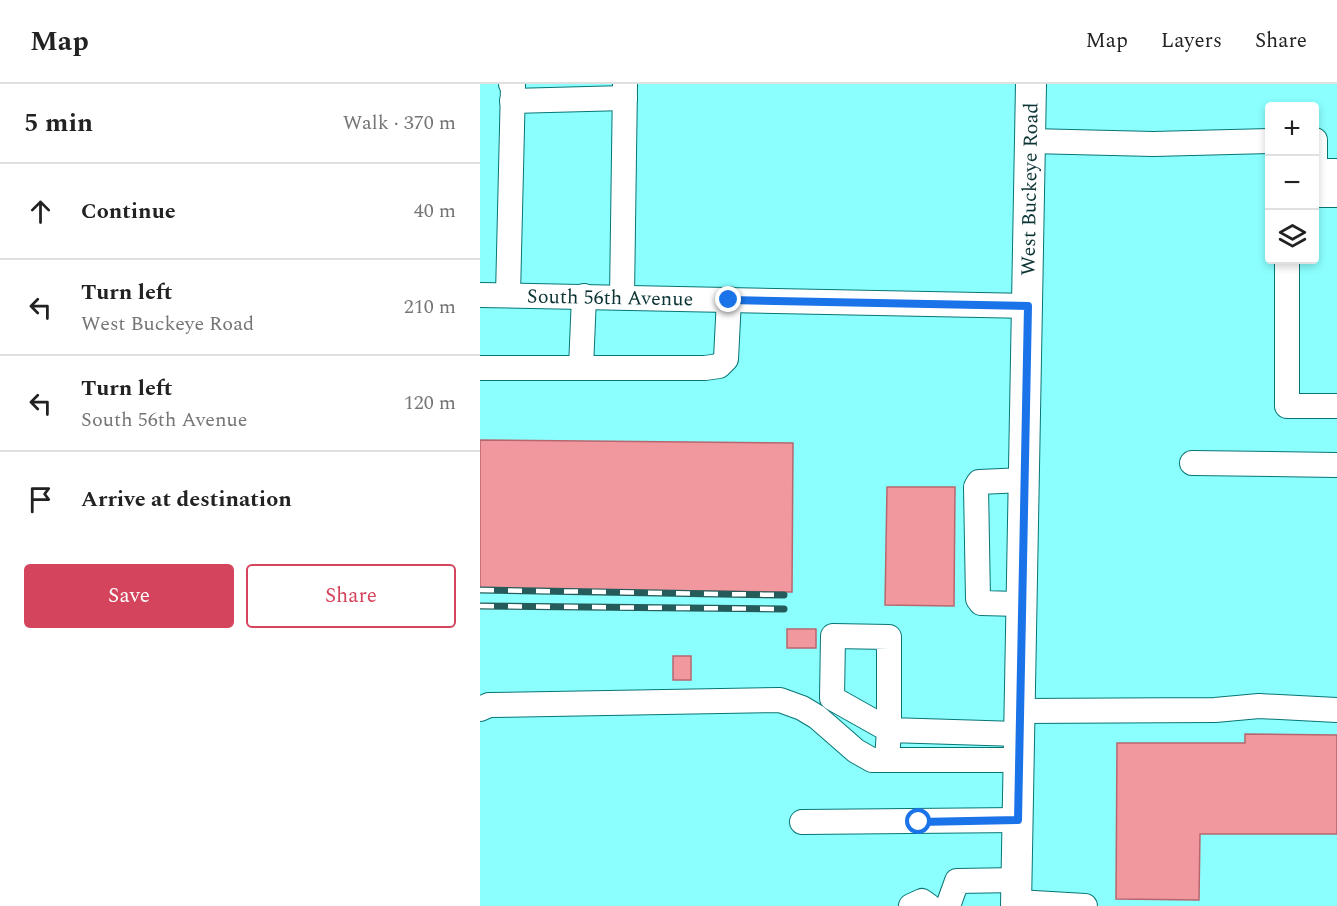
<!DOCTYPE html>
<meta charset="utf-8">
<style>
:root{--surface:#fff;--page:#f6f6f6;--text:#222;--muted:#767676;--line:#e0e0e0;--accent:#d4445c}
body{margin:0;font-family:Spectral,serif;background:var(--page);color:var(--text)}
.controls{position:absolute;right:18px;top:18px;display:grid;overflow:hidden;border-radius:6px;box-shadow:0 3px 9px #0003}
.controls button{width:54px;height:54px;display:grid;place-items:center;padding:0;border:0;border-bottom:2px solid var(--line);background:var(--surface);color:var(--text);font:30px sans-serif}
.stop{position:absolute;width:18px;height:18px;margin:-14px;border:4px solid #1a73e8;border-radius:50%;background:#fff}
.stop.end{background:#1a73e8;border-color:#fff;box-shadow:0 2px 6px #0008}
.list{margin:0;padding:0;list-style:none}
h2{display:flex;justify-content:space-between;align-items:center;height:78px;margin:0;padding:0 24px;font-size:26px}
h2 small{font-size:20px;font-weight:400;color:var(--muted)}
.list li{display:grid;grid-template-columns:39px 1fr auto;gap:18px;align-items:center;box-sizing:border-box;height:96px;padding:0 24px;border-top:2px solid var(--line)}
.list b{display:block;font-size:22px;white-space:nowrap}
.list p{margin:0;font-size:20px;white-space:nowrap;color:var(--muted)}
.list em{font-size:20px;font-style:normal;color:var(--muted)}
.actions{display:flex;gap:12px;padding:18px 24px}
.actions a{flex:1;padding:14px 0;border:2px solid var(--accent);border-radius:6px;text-align:center;font-size:21px;color:var(--accent)}
.actions .main{background:var(--accent);color:#fff}
.icon{flex:none;width:33px;height:33px;fill:none;stroke:currentColor;stroke-width:2;stroke-linecap:round;stroke-linejoin:round}
.map{position:relative;flex:none;width:857px;height:822px;overflow:hidden}
header{display:flex;align-items:center;gap:36px;box-sizing:border-box;height:84px;padding:0 30px;background:var(--surface);border-bottom:2px solid var(--line)}
header strong{font-size:28px}
nav{display:flex;gap:33px;margin-inline-start:auto;font-size:21px}
main{display:flex}
aside{flex:1;background:var(--surface)}
.map>svg:first-child{display:block}
</style>
<header>
<strong>Map</strong>
<nav><a>Map</a><a>Layers</a><a>Share</a></nav>
</header>
<main>
<aside>
<h2>5 min<small>Walk · 370 m</small></h2>
<ul class="list">
<li><svg class="icon" aria-label="ahead" viewBox="0 0 24 24"><path d="M12 20V5M6 11l6-6 6 6"/></svg><div><b>Continue</b></div><em>40 m</em></li>
<li><svg class="icon" aria-label="left" viewBox="0 0 24 24"><path d="M17 20v-9H6M10 6l-5 5 5 5"/></svg><div><b>Turn left</b><p>West Buckeye Road</p></div><em>210 m</em></li>
<li><svg class="icon" aria-label="left" viewBox="0 0 24 24"><path d="M17 20v-9H6M10 6l-5 5 5 5"/></svg><div><b>Turn left</b><p>South 56th Avenue</p></div><em>120 m</em></li>
<li><svg class="icon" aria-label="arrive" viewBox="0 0 24 24"><path d="M6 21V4h12l-3 4 3 4H6"/></svg><div><b>Arrive at destination</b></div></li>
</ul>
<div class="actions"><a class="main">Save</a><a>Share</a></div>
</aside>
<div class="map">
<svg width="857" height="822" viewBox="0 0 857 822">
<rect width="100%" height="100%" fill="#8afffe"/>
<g fill="#f0989e" stroke="#b8666d" stroke-width="1.5">
<polygon points="0,356 313,359 312,508 0,505"/>
<polygon points="407,403 475,403 474,522 405,521"/>
<rect x="307" y="545" width="29" height="19"/>
<rect x="193" y="572" width="18" height="24"/>
<polygon points="765,650 857,651 857,750 720,750 719,816 636,815 637,659 765,659"/>
</g>
<g fill="none" stroke-linecap="round" stroke-linejoin="round">
<defs>
<g id="minor">
<polyline points="32,17 145,14"/>
<polyline points="835,56 835,87 857,87"/>
<polyline points="550,57 673,60 790,57"/>
<polyline points="834,111 857,111"/>
<polyline points="807,176 807,322 857,322"/>
<polyline points="0,211 548,222"/>
<polyline points="28,211 33,2 31,0"/>
<polyline points="142,213 145,0"/>
<polyline points="0,284 225,284 239,282 246,275 249,215"/>
<polyline points="101,284 104,212"/>
<polyline points="712,379 857,381"/>
<polyline points="542,520 501,519 498,515 496,403 499,398 544,396"/>
<polyline points="0,625 9,621 300,616 322,624 337,633 376,667 392,676 539,676"/>
<polyline points="540,627 735,626 779,622 857,626"/>
<polyline points="407,676 409,646 409,553 353,552 352,614 409,646 540,650"/>
<polyline points="322,738 538,736"/>
<polyline points="537,818 605,822"/>
<polyline points="431,822 442,817 449,822"/>
<polyline points="468,822 477,797 537,796"/>
</g>
<polyline id="major" points="536,822 551,0"/>
</defs>
<use href="#minor" stroke="#097575" stroke-width="26"/>
<use href="#major" stroke="#097575" stroke-width="32"/>
<use href="#minor" stroke="#fff" stroke-width="24"/>
<use href="#major" stroke="#fff" stroke-width="30"/>
<defs>
<g id="rail">
<polyline points="0,506 304,511"/>
<polyline points="0,522 304,525"/>
</g>
</defs>
<use href="#rail" stroke="#255c5b" stroke-width="7"/>
<use href="#rail" stroke="#fff" stroke-width="4.5" stroke-dasharray="14" stroke-linecap="butt"/>
</g>
<g fill="none" stroke-linecap="round" stroke-linejoin="round">
<polyline stroke="#1a73e8" stroke-width="8" points="249,216 548,222 538,736 439,738"/>
</g>
<g text-anchor="middle" stroke-width="6" stroke-linejoin="round" paint-order="stroke">
<g font-size="20" fill="#0d3434" stroke="#fff">
<text transform="translate(549 105) rotate(-89)" y="7">West Buckeye Road</text>
<text transform="translate(130 213) rotate(1)" y="7">South 56th Avenue</text>
</g>
</g>
</svg>
<div class="controls">
<button>+</button>
<button>−</button>
<button><svg class="icon" aria-label="layers" viewBox="0 0 24 24"><path d="M12 4l9 5-9 5-9-5zM3 14l9 5 9-5"/></svg></button>
</div>
<div class="stop" style="left:439px;top:738px"></div>
<div class="stop end" style="left:249px;top:216px"></div>
</div>
</main>
